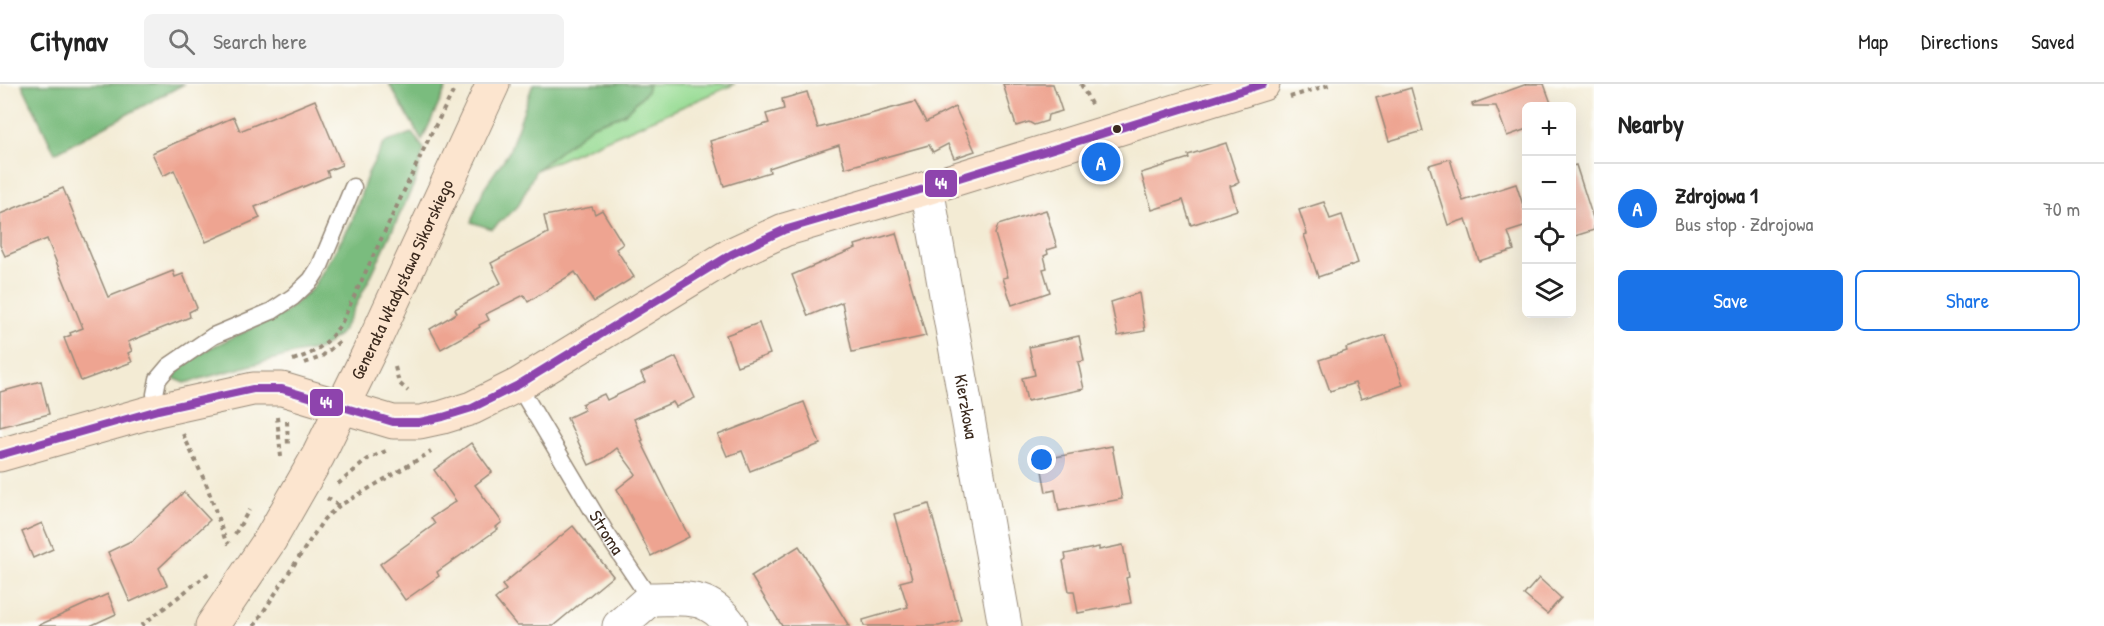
<!DOCTYPE html>
<meta charset="utf-8">
<style>
:root{--surface:#fff;--page:#f2f2f2;--text:#222;--muted:#767676;--line:#e0e0e0;--accent:#1a73e8}
body{margin:0;font-family:"Patrick Hand",sans-serif;background:var(--page);color:var(--text)}
.controls{position:absolute;right:18px;top:18px;display:grid;overflow:hidden;border-radius:9px;box-shadow:0 6px 24px #0002}
.controls button{width:54px;height:54px;display:grid;place-items:center;padding:0;border:0;border-bottom:2px solid var(--line);background:var(--surface);color:var(--text);font:30px sans-serif}
.you{position:absolute;left:1042px;top:376px;width:21px;height:21px;margin:-15px;border:4px solid #fff;border-radius:50%;background:#1a73e8;box-shadow:0 0 0 9px #1a73e833}
.badge{display:grid;place-items:center;width:39px;height:39px;border-radius:50%;background:var(--accent);color:#fff;font-size:20px;font-weight:700}
.pin{position:absolute;translate:-50% -50%;border:3px solid #fff;box-shadow:0 2px 6px #0006}
.list{margin:0;padding:0;list-style:none}
h2{display:flex;justify-content:space-between;align-items:center;height:78px;margin:0;padding:0 24px;font-size:26px}
h2 small{font-size:20px;font-weight:400;color:var(--muted)}
.list li{display:grid;grid-template-columns:39px 1fr auto;gap:18px;align-items:center;box-sizing:border-box;height:90px;padding:0 24px;border-top:2px solid var(--line)}
.list b{display:block;font-size:22px;white-space:nowrap}
.list p{margin:0;font-size:20px;white-space:nowrap;color:var(--muted)}
.list em{font-size:20px;font-style:normal;color:var(--muted)}
.actions{display:flex;gap:12px;padding:18px 24px}
.actions a{flex:1;padding:14px 0;border:2px solid var(--accent);border-radius:9px;text-align:center;font-size:21px;color:var(--accent)}
.actions .main{background:var(--accent);color:#fff}
.icon{flex:none;width:33px;height:33px;fill:none;stroke:currentColor;stroke-width:2;stroke-linecap:round;stroke-linejoin:round}
.map{position:relative;flex:none;width:1594px;height:542px;overflow:hidden}
header{display:flex;align-items:center;gap:36px;box-sizing:border-box;height:84px;padding:0 30px;background:var(--surface);border-bottom:2px solid var(--line)}
header strong{font-size:28px}
nav{display:flex;gap:33px;margin-inline-start:auto;font-size:21px}
.search{width:420px;height:54px;background:var(--page);display:flex;align-items:center;gap:15px;box-sizing:border-box;padding:0 21px;border-radius:9px;color:var(--muted);font-size:22px}
main{display:flex}
aside{flex:1;background:var(--surface)}
.map>svg:first-child{display:block}
</style>
<header>
<strong>Citynav</strong>
<div class="search"><svg class="icon" aria-label="search" viewBox="0 0 24 24"><circle cx="10" cy="10" r="6"/><path d="M15 15l6 6"/></svg>Search here</div>
<nav><a>Map</a><a>Directions</a><a>Saved</a></nav>
</header>
<main>
<div class="map">
<svg width="1594" height="542" viewBox="0 0 1594 542">
<rect width="100%" height="100%" fill="#fdfcf7"/>
<filter id="ink" filterUnits="userSpaceOnUse"><feTurbulence type="fractalNoise" baseFrequency=".0167" numOctaves="2"/><feDisplacementMap in="SourceGraphic" scale="12" xChannelSelector="R" yChannelSelector="G"/><feConvolveMatrix kernelMatrix="1 2 1 2 8 2 1 2 1" color-interpolation-filters="sRGB"/></filter>
<filter id="wash" filterUnits="userSpaceOnUse"><feTurbulence type="fractalNoise" baseFrequency=".008" numOctaves="4" result="noise"/><feDisplacementMap in="SourceGraphic" scale="24" xChannelSelector="R" yChannelSelector="G"/><feGaussianBlur stdDeviation="1.35" result="paint"/><feColorMatrix in="noise" values="0 0 0 0 0 0 0 0 0 0 0 0 0 0 0 0 0 1.4 0 .05"/><feComposite in="paint" operator="in"/></filter>
<g filter="url(#wash)">
<rect width="100%" height="100%" fill="#f3ebd4"/>
<polygon fill="#98dc94" stroke="#6a8359" stroke-width="1.5" points="649,0 735,0 536,86 593,41 624,30 647,7"/>
<g fill="#7abc7e" stroke="#5a734e" stroke-width="1.5">
<polygon points="22,0 184,0 55,69"/>
<polygon points="389,0 448,0 422,56"/>
<polygon points="533,0 649,0 647,7 624,30 593,41 536,86 518,122 492,145 471,138 484,104 509,68"/>
<polygon points="412,49 424,65 415,98 371,192 342,248 320,265 293,270 185,299 173,294 182,282 208,265 284,229 313,204 351,140 368,89 384,59"/>
</g>
<g id="blocks">
<g fill="#eea491">
<polygon points="1003,0 1053,0 1062,27 1048,31 1047,37 1034,41 1029,38 1016,42"/>
<polygon points="1527,0 1544,0 1552,22 1527,22 1527,45 1507,52 1496,22 1473,22 1472,20"/>
<polygon points="1411,4 1423,47 1389,57 1376,14"/>
<polygon points="807,8 818,44 915,18 926,38 955,23 975,67 954,74 948,60 933,68 929,61 845,84 839,61 769,84 770,88 724,102 710,57 769,39 766,30 784,25 782,15"/>
<polygon points="315,16 342,81 327,87 329,92 255,123 260,134 206,158 174,86 163,92 152,69 234,33 240,47"/>
<polygon points="1226,59 1239,99 1230,102 1237,126 1191,141 1183,116 1152,126 1141,89 1189,74 1188,71"/>
<polygon points="1450,75 1463,117 1516,100 1527,133 1527,142 1508,148 1514,166 1479,177 1466,135 1448,141 1429,81"/>
<polygon points="1576,81 1594,137 1594,146 1572,153 1572,82"/>
<polygon points="63,104 108,213 173,187 175,193 183,190 197,224 189,228 190,233 128,258 132,267 128,269 132,278 81,297 64,254 71,251 70,249 83,244 47,155 5,172 0,161 0,130"/>
<polygon points="1324,118 1330,135 1342,131 1358,179 1318,193 1304,151 1307,150 1299,126"/>
<polygon points="592,123 595,130 602,126 623,160 616,165 634,193 594,218 575,188 528,218 524,211 486,230 489,236 479,241 480,243 441,265 430,245 457,229 455,225 501,199 491,179 548,149 544,132"/>
<polygon points="1046,126 1057,163 1047,166 1048,170 1044,172 1047,184 1043,185 1050,208 1012,221 1003,194 1008,193 995,150 998,141"/>
<polygon points="896,149 926,252 852,268 842,218 808,232 792,191 856,164 855,161"/>
<polygon points="1139,209 1145,247 1118,252 1111,218"/>
<polygon points="759,239 770,270 737,282 726,251"/>
<polygon points="1386,251 1403,301 1361,315 1355,299 1330,307 1319,276 1347,267 1346,264"/>
<polygon points="1079,252 1084,277 1078,278 1084,305 1027,317 1022,294 1035,291 1029,263"/>
<polygon points="676,273 695,314 676,323 673,318 634,335 643,356 641,357 689,453 651,472 617,405 636,390 617,364 604,374 589,381 567,334 584,326 582,320 604,310 607,316 645,298 641,289"/>
<polygon points="41,297 49,330 0,343 0,308"/>
<polygon points="804,318 820,360 750,387 742,367 727,372 718,351"/>
<polygon points="471,359 492,388 475,401 502,438 496,443 498,445 437,488 439,492 405,516 380,480 435,440 431,434 456,417 434,386"/>
<polygon points="1112,362 1122,415 1059,427 1055,406 1046,408 1040,376"/>
<polygon points="184,408 210,436 159,484 167,501 130,518 108,468 133,456"/>
<polygon points="929,420 961,536 939,542 864,542 863,536 908,523 900,498 912,495 894,430"/>
<polygon points="42,439 53,465 33,474 22,448"/>
<polygon points="573,442 613,492 553,542 517,542 495,515 506,506 502,501"/>
<polygon points="1123,461 1129,493 1126,494 1131,519 1078,529 1074,507 1069,507 1063,477 1066,475 1065,470 1099,463 1099,466"/>
<polygon points="799,462 819,493 849,542 782,542 751,492"/>
<polygon points="1539,494 1561,514 1547,530 1524,511"/>
<polygon points="108,510 116,530 90,542 37,542"/>
</g>
</g>
</g>
<g filter="url(#ink)">
<use href="#blocks" fill-opacity="0" stroke="#978a79" stroke-width="1.5"/>
<g fill="none" stroke-linecap="round" stroke-linejoin="round">
<defs>
<g id="lane">
<path id="s1" d="M518,301l88,148 44,66"/>
<polyline points="158,326 155,310 158,295 169,282 213,252 272,227 293,213 311,196 320,182 353,103"/>
</g>
<g id="street">
<path id="s2" d="M927,104l78,438"/>
<path d="M619,542l31,-27c36,0 58,-6 81,27"/>
</g>
<g id="secondary">
<polyline points="0,371 158,326 253,305 282,305 393,338 420,338 443,333 472,324 518,301 732,170 784,146 927,104 1263,0"/>
<path id="s3" d="M212,542l58,-86 48,-84 57,-116 118,-256"/>
</g>
</defs>
<use href="#lane" stroke="#978a79" stroke-width="19"/>
<use href="#street" stroke="#978a79" stroke-width="35"/>
<use href="#secondary" stroke="#978a79" stroke-width="35"/>
<g stroke="#978a79" stroke-width="4" stroke-dasharray="4.5 4.5" stroke-linecap="butt">
<polyline points="1081,0 1092,22"/>
<polyline points="1290,13 1332,0"/>
<path d="M293,276c24,-8 33,-15 48,-36l89,-188 23,-44"/>
<polyline points="305,279 321,273 339,258"/>
<polyline points="395,283 399,299 408,307"/>
<polyline points="277,333 281,373"/>
<polyline points="287,337 288,362"/>
<polyline points="183,350 207,402 225,455 229,460"/>
<polyline points="338,400 368,375 386,367"/>
<polyline points="327,414 339,422"/>
<polyline points="235,450 249,426"/>
<polyline points="141,542 209,489"/>
<polyline points="254,542 324,435 339,422 431,368"/>
</g>
<use href="#lane" stroke="#fff" stroke-width="16"/>
<use href="#street" stroke="#fff" stroke-width="33"/>
<use href="#secondary" stroke="#fce5cf" stroke-width="33"/>
<defs>
<polyline id="bus-1" points="0,371 158,326 253,305 282,305 393,338 420,338 443,333 472,324 518,301 732,170 784,146 927,104 1263,0"/>
</defs>
<use href="#bus-1" stroke="#fdfcf7" stroke-width="12"/>
<use href="#bus-1" stroke="#8e44ad" stroke-width="8"/>
</g>
</g>
<circle fill="#3b2a1e" stroke="#fdfcf7" stroke-width="2" cx="1117" cy="45" r="5"/>
<g text-anchor="middle" stroke-width="6" stroke-linejoin="round" paint-order="stroke">
<g font-size="18" fill="#3b2a1e" stroke="#fdfcf7">
<text dy="6" stroke="none"><textPath href="#s3" startOffset="396">Generała Władysława Sikorskiego</textPath></text>
<text dy="6" stroke="none"><textPath href="#s2" startOffset="222">Kierzkowa</textPath></text>
<text dy="6" stroke="none"><textPath href="#s1" startOffset="172">Stroma</textPath></text>
</g>
</g>
<g stroke="#fdfcf7" stroke-width="2">
<rect x="924" y="85" width="34" height="29" rx="6" fill="#8e44ad"/>
<rect x="309" y="304" width="35" height="29" rx="6" fill="#8e44ad"/>
</g>
<g font-size="16" text-anchor="middle" font-weight="bold" fill="#fff">
<text x="941" y="105">44</text>
<text x="326" y="324">44</text>
</g>
</svg>
<div class="controls">
<button>+</button>
<button>−</button>
<button><svg class="icon" aria-label="locate" viewBox="0 0 24 24"><circle cx="12" cy="12" r="6"/><path d="M12 2v4M12 18v4M2 12h4M18 12h4"/></svg></button>
<button><svg class="icon" aria-label="layers" viewBox="0 0 24 24"><path d="M12 4l9 5-9 5-9-5zM3 14l9 5 9-5"/></svg></button>
</div>
<div class="you"></div>
<div class="pin badge" style="left:1101px;top:78px">A</div>
</div>
<aside>
<h2>Nearby<small></small></h2>
<ul class="list">
<li><span class="badge">A</span><div><b>Zdrojowa 1</b><p>Bus stop · Zdrojowa</p></div><em>70 m</em></li>
</ul>
<div class="actions"><a class="main">Save</a><a>Share</a></div>
</aside>
</main>
